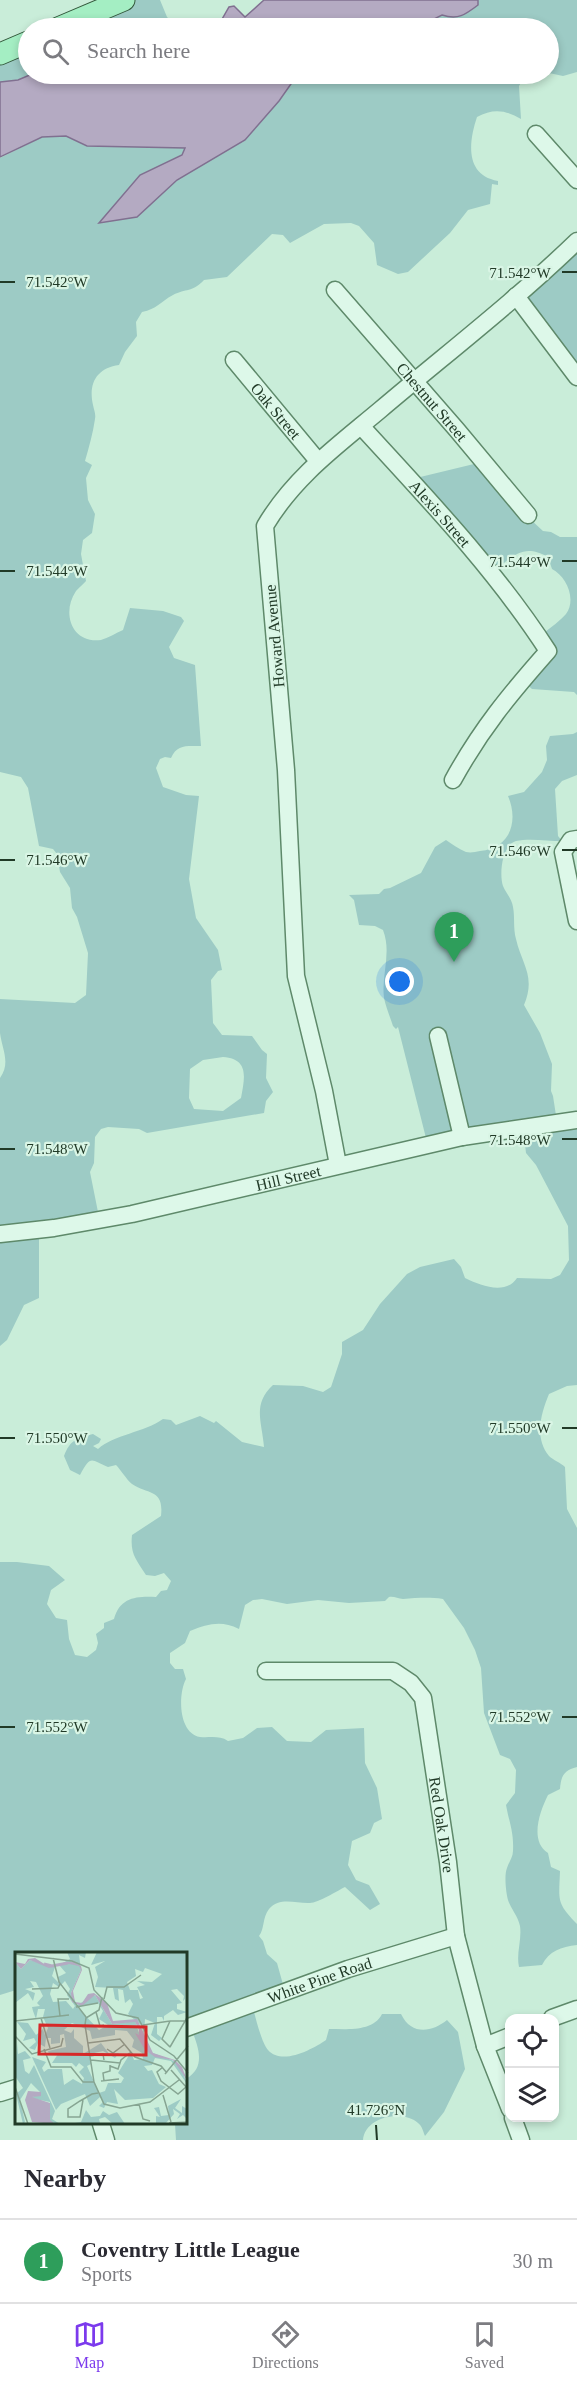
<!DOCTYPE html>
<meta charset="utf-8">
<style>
:root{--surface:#fff;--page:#f2f2f3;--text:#2b2b33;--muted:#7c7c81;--line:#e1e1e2;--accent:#7c3aed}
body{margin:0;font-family:"Times New Roman",serif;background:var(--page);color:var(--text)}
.controls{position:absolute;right:18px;bottom:18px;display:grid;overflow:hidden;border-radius:12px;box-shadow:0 3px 9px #0003}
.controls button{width:54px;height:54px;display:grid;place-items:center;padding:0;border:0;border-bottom:2px solid var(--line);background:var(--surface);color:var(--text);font:30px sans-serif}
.you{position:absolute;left:400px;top:982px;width:21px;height:21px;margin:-15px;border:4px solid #fff;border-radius:50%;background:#1a73e8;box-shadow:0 0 0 9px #1a73e833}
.badge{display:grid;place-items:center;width:39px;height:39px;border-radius:50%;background:var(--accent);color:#fff;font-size:20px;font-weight:700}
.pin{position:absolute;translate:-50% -50px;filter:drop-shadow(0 2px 3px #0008)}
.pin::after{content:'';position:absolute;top:32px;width:21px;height:18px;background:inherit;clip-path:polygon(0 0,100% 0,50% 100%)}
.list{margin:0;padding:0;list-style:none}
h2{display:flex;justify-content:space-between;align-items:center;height:78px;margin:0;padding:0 24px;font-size:26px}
h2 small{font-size:20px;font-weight:400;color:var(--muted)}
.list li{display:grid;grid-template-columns:39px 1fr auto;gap:18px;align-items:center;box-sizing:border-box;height:84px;padding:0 24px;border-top:2px solid var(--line)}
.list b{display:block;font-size:22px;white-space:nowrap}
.list p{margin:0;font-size:20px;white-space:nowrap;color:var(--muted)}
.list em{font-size:20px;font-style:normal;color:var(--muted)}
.icon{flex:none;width:33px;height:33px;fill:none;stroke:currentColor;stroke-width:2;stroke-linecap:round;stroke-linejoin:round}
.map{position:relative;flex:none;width:577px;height:2140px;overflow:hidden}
.search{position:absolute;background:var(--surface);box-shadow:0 3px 9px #0003;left:18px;right:18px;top:18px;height:66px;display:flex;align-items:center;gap:15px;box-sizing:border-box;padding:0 21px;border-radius:33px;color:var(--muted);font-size:22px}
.sheet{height:162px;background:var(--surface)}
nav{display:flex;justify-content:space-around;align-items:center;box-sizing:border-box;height:84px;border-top:2px solid var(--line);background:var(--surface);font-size:16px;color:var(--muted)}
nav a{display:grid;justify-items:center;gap:3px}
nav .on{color:var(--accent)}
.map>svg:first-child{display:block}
</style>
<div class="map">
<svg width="577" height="2140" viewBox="0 0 577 2140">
<rect width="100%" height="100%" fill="#c9edd9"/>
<g fill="#9dcbc5" fill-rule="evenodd">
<polygon points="124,0 160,0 167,17 178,28 57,28"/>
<polygon points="478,0 577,0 577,72 563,76 549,73 548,28 386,28 478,5"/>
<polygon points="28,41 28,74 42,74 26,79 0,82 0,53"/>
<path d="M281,74h252l-8,2 -6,10 2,33c-15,-9 -28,-11 -44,-2 -8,24 -13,58 21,64v4l-6,-1 -2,20 -22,6 -18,23 -42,39 -10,2 -21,-9 -3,-22 -15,-17 -8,-3 -27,1 -34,19 -7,-8 -11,-1 -45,43 -23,3c-12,13 -18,8 -31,15 -13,7 -16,14 -31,17l-6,10 1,14 -12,16 -6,13c-22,3 -31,18 -26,40 1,5 3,9 2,14 -2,14 -6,28 -10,42l7,4 -6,13 2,22 7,14 -3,19 -9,7 -2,14 5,27c-3,3 -7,7 -10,10 -15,22 -4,53 25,49 7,-2 15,-7 22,-10l7,-22 33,3 18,6 3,4 -15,26 5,11 21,7 6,81c-14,0 -24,-2 -30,12l-6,-1 -5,2 -4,9 7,19 23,8 13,1 -10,83 7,39 22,32 4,20 -4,1 -7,9 2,43 9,12 30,1 10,14 5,4 -1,24 7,14 -7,9 -2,12 -117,20 -8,-4 -31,-2 -7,2 -6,8 -1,26 -4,9 9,45 -60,13v68l-15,7 -17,35 -7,6v-268c11,-15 2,-29 0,-45 0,-11 0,-23 0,-34l75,4 11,-8 2,-42 -11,-36 -5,-9 -2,-20 -10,-16 -3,-18 -4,-5 -14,-3 -11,-58 -7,-11 -21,-5v-614l44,-22 17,-2 145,16zM223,1057c26,2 22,20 18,41l-18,13 -29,-2 -5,-11 1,-29 13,-9z"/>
<polygon points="577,239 577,375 516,296"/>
<path d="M480,460l50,59 13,12 8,1 9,5h17v158l-3,-3 -42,-3 -8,-7 30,-26 2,-5 -12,-18c7,-6 16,-12 22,-19 11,-15 0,-38 -14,-45l-4,-12c-25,-14 -35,-1 -55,15l-81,-93 62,-15z"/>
<path d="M577,732v43l-15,6 -7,8 3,47 4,5c-14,0 -33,-3 -46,0 -14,4 -17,33 -13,45 3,7 9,13 10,21 2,10 0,21 3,32 6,26 20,37 8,66l16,28 12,31 -1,27 2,5 4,26 20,-3v266l-10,1 -18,8c-8,19 -15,44 0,62 4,4 12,7 16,11l2,42 10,19v239c-13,3 -16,9 -17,22l-12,6c-8,16 -19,46 0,58l3,14 9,4c-1,30 -4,31 17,53v21c-16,2 -28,6 -35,20l-23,2c-3,-14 3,-27 1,-41 -2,-10 -9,-17 -12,-26 -2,-7 -4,-25 -1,-32 2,-6 6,-11 6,-17 1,-19 -4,-29 -7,-46l9,-12 1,-23 -6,-11 -10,-4 -16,-42 -3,-45 -6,-18 -11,-22 -21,-29c-14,-2 -26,-1 -40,0 -5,0 -9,-3 -14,-2l-4,4 -36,2 -31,-3 -31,4 -25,-5 -9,1 -8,5 -6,24c-18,-9 -31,-5 -49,2l-5,12 -15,10v10l5,6h8l3,10c-8,15 -8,54 14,58 10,1 19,-2 28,4l15,-3 14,-10 15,-1 15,14 24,1 15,-12 38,-2 1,35 12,25 5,31 -8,4 -4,10 -18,8 -4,24 8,15 13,5 11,19 -10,6 -25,-23c-8,4 -27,16 -35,16 -13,1 -30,-7 -41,6 -7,9 -4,19 -10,27l4,5 4,13 10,9 7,25 -32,16c3,11 9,38 16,46 14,16 45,-1 58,-10l3,-11c18,0 44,3 53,-15h19c10,21 30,19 46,6l11,12 7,37 -21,43 -19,24c-2,-5 -3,-10 -7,-13 -16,-14 -53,-6 -55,17h-187l-1,-16h11v-45c21,-12 12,-33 5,-51h-5v-74h-170v36l-16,5v-433h17l32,4 16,14 -14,10 -4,14 9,14 11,2 2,19 6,16 12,2 9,-7 2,-7 -2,-9 8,-6v-5l10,-4c6,-22 23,-23 42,-22l5,-6 6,-1 4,-9 -7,-8 -9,3 -9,-1c-10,-16 -16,-21 -14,-40l29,-19c3,-27 -12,-21 -29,-32 -6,-5 -11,-14 -16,-19l-8,2c-17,-7 -17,-13 -28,8l-10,-5 -6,-14c6,-16 13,-18 29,-22l8,5 -2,4 -6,3 5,3c15,-14 47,-17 65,-30l8,1 5,5 24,-9 14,7 2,-2 26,21 22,5c-2,-25 -12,-43 9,-62l30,1 20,6 8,-5 11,-33v-12l21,-12 17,-26 27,-30 13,-7 34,-8 7,8 4,11c16,8 41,17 52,0l34,1 9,-4 9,-15 -1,-34 -32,-61 -10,-12 -3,-25 -96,14 -29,-115 -2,2 -3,-3c-3,-9 -7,-19 -9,-28 -3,-23 8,-45 -1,-68l-8,-4 -16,-1 -5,-25 -5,-5 30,-1 5,-5 6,-1 31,-15 14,-26 11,-7c6,4 13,9 20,12 5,1 9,0 14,-1 30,-3 39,-29 28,-55l16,-4 18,-20 5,-12 -1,-14 4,-10 23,-2z"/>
</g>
<g fill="#b4aac2" stroke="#807090" stroke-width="1.5">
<path d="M264,0h214v5c-13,10 -20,15 -36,10l-26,13h-199l12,-21 5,-1 11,11z"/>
<polygon points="32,74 298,74 279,101 245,140 177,180 137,217 99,223 140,175 182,155 185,148 87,146 66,136 42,137 0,157 0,82 18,80"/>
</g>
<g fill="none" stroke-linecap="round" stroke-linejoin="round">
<defs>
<g id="minor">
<polyline points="536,134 577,180"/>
<path id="s1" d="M335,290l122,140 71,85"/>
<polyline points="516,296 577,377"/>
<path id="s2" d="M234,360l84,101"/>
<path id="s3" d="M361,426c66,72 134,143 187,225 -38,43 -67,78 -95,129"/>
<polyline points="577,839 571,840 563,852 577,921"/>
<polyline points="438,1036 462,1137"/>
<path d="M338,1165l-14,-74 -28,-115 -10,-206 -21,-244c29,-49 72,-80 115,-116 66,-56 135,-109 197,-169"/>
<path id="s4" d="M0,1234l54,-6 78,-14 330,-77 115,-17"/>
<path id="s5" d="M266,1671h127l18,12 12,15 25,164 8,74 29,110 25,63"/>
<polyline points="552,2018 577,2009"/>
<path id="s6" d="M186,2028l162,-59 108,-33"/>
<polyline points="485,2046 510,2036"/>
<polyline points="0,2093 16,2088"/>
<polyline points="513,2118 521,2140"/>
<polyline points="101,2124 106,2140"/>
</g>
<g id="major">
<polyline points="58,28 124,0"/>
<polyline points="0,54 28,42"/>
</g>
</defs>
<use href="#minor" stroke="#5e896a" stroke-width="19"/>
<use href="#major" stroke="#32573a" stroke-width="23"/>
<use href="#minor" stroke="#ddf8e9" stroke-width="16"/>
<use href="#major" stroke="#a4eec3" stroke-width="21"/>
</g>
<path fill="none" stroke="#213a27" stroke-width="2" d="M562,272h15M0,282h15M562,561h15M0,571h15M562,850h15M0,860h15M562,1139h15M0,1149h15M562,1428h15M0,1438h15M562,1717h15M0,1727h15M376,2125l1,15"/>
<g text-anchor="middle" stroke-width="4.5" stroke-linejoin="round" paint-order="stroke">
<g font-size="16" fill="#213a27" stroke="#d9f5e5">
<text dy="6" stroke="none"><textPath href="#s1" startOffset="148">Chestnut Street</textPath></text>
<text dy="6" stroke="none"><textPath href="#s2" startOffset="66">Oak Street</textPath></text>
<text dy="6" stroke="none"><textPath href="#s3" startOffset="118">Alexis Street</textPath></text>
<text transform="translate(274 636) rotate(-95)" y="6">Howard Avenue</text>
<text dy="6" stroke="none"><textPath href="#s4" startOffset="294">Hill Street</textPath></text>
<text dy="6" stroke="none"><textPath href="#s5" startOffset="296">Red Oak Drive</textPath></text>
<text dy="6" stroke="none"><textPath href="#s6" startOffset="142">White Pine Road</textPath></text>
</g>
</g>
<g transform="translate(15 1952)">
<rect width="172" height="172" fill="#c9edd9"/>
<path d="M52,0h19l-1,6 -6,-3 2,15 -10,23 6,12 18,-10 17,29 23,-3 10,29 29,11 7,6 6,17 -16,-23 -16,-3 -3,7 -8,1 4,5 4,-1 7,14 7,3 -13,11 -28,2 -11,-11 4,15 -11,-2 -3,6 -5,-2 4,-4 -3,-5 -10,9 -5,-12 -24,10 -5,6 -24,-53 14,5 -4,6 2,4 4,-3h14l2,16 9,-6 9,5 2,-6 -5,-6 5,-5 -5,-4 -3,4 -4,-4h-20l6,-9h-9l-1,-3 18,-4 -2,-13 -4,1v8l-9,1v-6h-5l-1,9 -7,-4 -3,7 -6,-2 7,-6 -2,-4 -11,3 3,-7 -9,-12 11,1 8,12 7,-6 2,6 3,-7 -5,-11 2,-8h-7l-2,10 -3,-8 -1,-4 8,-1 -3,-3 6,-7 -7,-14 -6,-1 4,6 -9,2 10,4 -2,8 -5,-8 -13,10v-41l6,7 9,-9 25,7 -3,9 6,6v-5l8,-4 -7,-8 11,-6zM50,29l5,8 -3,6 8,11 -2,3 -7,-8 -13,1 -3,-8 3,-11 6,4zM83,51l5,8 -4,8 9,6 -9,5 -22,-23zM57,71l18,8 2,8 23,-4v-5l12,1 7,9 -2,7 10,6 1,6 -9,1 -3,-8 -13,21 6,5 -3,5h-13l-3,8 -6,2 -12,-27 4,-2 -1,-10 13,-3 12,7 4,-5 -9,2 -9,-12 -18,11v-8l-9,-8v-9l-3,4 -7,-3zM82,0h89l-1,47 -2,2 1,-5 -7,-7 -6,1 11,13 -5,1v5l10,3 -9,3 -5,-5 -9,6v5l-2,-4h-5v17l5,4 -3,3 -8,-6 4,-12 -10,-4 -1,18 -2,-11 -14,-12 5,-10 -3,-5 -5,4 -2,-13 -5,-1 1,12 -4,-2 -2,-11 -18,-1 3,-10 -3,-10 10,-6 -14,4zM130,16l17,6 -10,8 -15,-1 8,4 -8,2 6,11 -3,1 -2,-9h-8l-3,-8 9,-6 -1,-7 8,3zM2,91l1,11 7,-3 6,7 -8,2 2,11 4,3 5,-9 21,46 -3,8 8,5 -10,-2v-20l-20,-4 11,-5 -10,-10 -11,17 5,22 -2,2 -7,-30 7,-6 -8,-12zM166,147l-6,9 7,5v-7l5,3v10l-4,-4 -6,4 3,-5 -7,-5 1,5 -8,9h-10v-7l4,1 -6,-9 5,-1 2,9 8,-1 -1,-9zM71,158l5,7 9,-1 3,-5 6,4 8,-3 8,12h-12l-8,-7 -6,2 1,4 -31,1 12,-2z" fill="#9dcbc5" fill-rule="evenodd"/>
<path d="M20,6l14,9 18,-5h7l7,4 1,4 -9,21 2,11 7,1 6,-9 6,-1 13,10 6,18 24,-2 16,34 22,7 7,7 5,13 -14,-20 -18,-3 -10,-7 -10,-17 4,2v-5l-4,-8 -23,2 -17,-29 -13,11 -10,-4 -1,-9 10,-23 -2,-4 -15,-3 -15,5 -19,-8 -9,9 -6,-7 10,2 3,-5zM13,139l13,1v4l-9,1 18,6v17l5,4 -23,-2 -7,-22z" fill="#b4aac2"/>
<path fill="none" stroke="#b4aac2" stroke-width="3" d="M29,12l8,2 16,-3"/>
<path fill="none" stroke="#86a592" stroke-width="1.5" d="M0,2l57,7 17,7 5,22 22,23 22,5 12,22 24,16 14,17M38,6l6,24 27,35M17,37l26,-1 2,-4M87,45l-3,13 -13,8 -1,7 9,57 10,22 16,4 30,-6 29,-22M89,47l3,-12h17l17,-12M61,55l22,-4M81,60l4,14 4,-1M45,64l-2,-17h11M26,66l9,30M0,69l54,-6M128,73l27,-4M0,84l17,18 29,-8 2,-8M73,91l32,-4 15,18 26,9 6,7M155,95l-8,-8 8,-18h15M155,95l18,-31M29,97l7,18h20l12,15h11M92,97l6,4 12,-9M75,104l13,-2 1,6M76,108l29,3M95,114l8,3 3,-9 10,-8M148,115l-6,5 4,9 17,13 8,-7M156,118l16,18M150,122l23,-28M86,129l18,-2M89,129l-1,-8 7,-2v-6M0,135l13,37M148,143l8,27M68,148l-3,17h-12v-8l12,-8 12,-7 6,-1M124,152l4,15 7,2M154,171l19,-1"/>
<path fill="#d62828" fill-opacity="0.15" stroke="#d62828" stroke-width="3" d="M25,73l106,2v28l-107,-1z"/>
<rect width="172" height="172" fill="none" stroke="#213a27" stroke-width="3"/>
</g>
<g font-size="15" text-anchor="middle" fill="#213a27" stroke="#d9f5e5" stroke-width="4.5" stroke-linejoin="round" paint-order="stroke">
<text x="520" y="278">71.542°W</text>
<text x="57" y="287">71.542°W</text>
<text x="520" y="567">71.544°W</text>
<text x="57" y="576">71.544°W</text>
<text x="520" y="856">71.546°W</text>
<text x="57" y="865">71.546°W</text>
<text x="520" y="1145">71.548°W</text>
<text x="57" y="1154">71.548°W</text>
<text x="520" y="1433">71.550°W</text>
<text x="57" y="1443">71.550°W</text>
<text x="520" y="1722">71.552°W</text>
<text x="57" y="1732">71.552°W</text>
<text x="376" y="2115">41.726°N</text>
</g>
</svg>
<div class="controls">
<button><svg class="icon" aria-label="locate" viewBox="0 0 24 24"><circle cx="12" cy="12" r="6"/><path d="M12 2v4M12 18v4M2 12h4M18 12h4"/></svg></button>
<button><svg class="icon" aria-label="layers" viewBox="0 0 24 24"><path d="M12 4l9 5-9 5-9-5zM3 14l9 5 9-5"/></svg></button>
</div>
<div class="you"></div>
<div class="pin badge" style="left:454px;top:962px;background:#2e9e5b">1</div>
<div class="search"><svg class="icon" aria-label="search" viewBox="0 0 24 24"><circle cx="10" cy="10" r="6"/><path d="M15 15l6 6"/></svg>Search here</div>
</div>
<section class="sheet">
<h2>Nearby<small></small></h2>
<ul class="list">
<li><span class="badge" style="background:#2e9e5b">1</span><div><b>Coventry Little League</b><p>Sports</p></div><em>30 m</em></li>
</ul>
</section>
<nav>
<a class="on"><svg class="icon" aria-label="map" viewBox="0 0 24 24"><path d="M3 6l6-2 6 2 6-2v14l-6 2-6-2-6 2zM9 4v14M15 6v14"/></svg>Map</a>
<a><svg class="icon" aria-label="directions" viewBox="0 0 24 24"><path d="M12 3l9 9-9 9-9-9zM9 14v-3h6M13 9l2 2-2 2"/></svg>Directions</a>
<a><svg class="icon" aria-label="saved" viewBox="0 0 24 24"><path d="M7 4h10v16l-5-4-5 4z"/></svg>Saved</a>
</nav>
